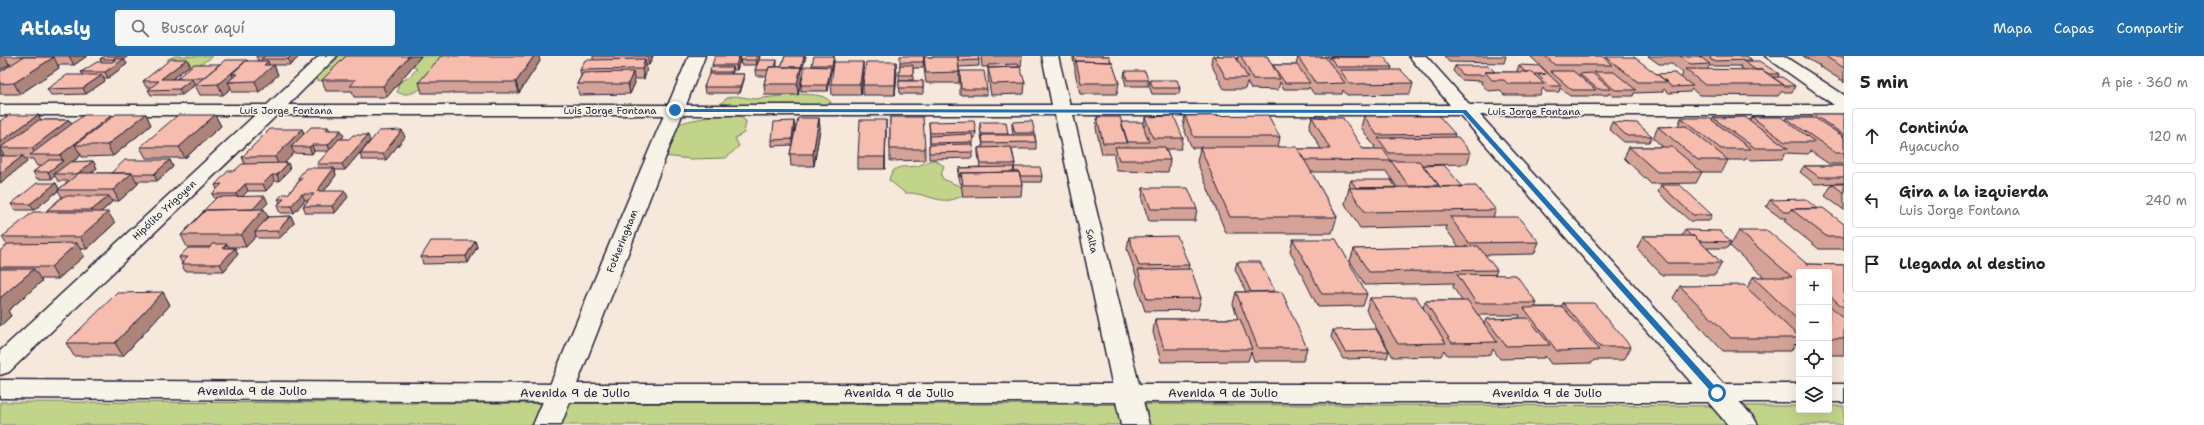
<!DOCTYPE html>
<html lang="es">
<head>
<meta charset="utf-8">
<style>
  :root { --surface:#fff; --page:#f6f6f6; --text:#202124; --muted:#757577; --line:#e0e0e0; --accent:#1f6fb2 }
  body { margin:0; font-family:"Shantell Sans",sans-serif; background:var(--page); color:var(--text) }
  .controls { position:absolute; right:12px; bottom:12px; display:grid; overflow:hidden; border-radius:4px; box-shadow:0 4px 16px #0002 }
  .controls button { width:36px; height:36px; display:grid; place-items:center; padding:0; border:0; border-bottom:1px solid var(--line); background:var(--surface); color:var(--text); font:20px sans-serif }
  .stop { position:absolute; width:12px; height:12px; margin:-9px; border:3px solid #1f6fb2; border-radius:50%; background:#fff }
  .stop.end { background:#1f6fb2; border-color:#fff; box-shadow:0 1px 4px #0008 }
  .list { margin:0; padding:0; list-style:none }
  h2 { display:flex; justify-content:space-between; align-items:center; height:52px; margin:0; padding:0 16px; font-size:17px }
  h2 small { font-size:13px; font-weight:400; color:var(--muted) }
  .list li { display:grid; grid-template-columns:26px 1fr auto; gap:12px; align-items:center; box-sizing:border-box; height:56px; margin:0 8px 8px; padding:0 8px; border:1px solid var(--line); border-radius:4px }
  .list b { display:block; font-size:15px; white-space:nowrap }
  .list p { margin:0; font-size:13px; white-space:nowrap; color:var(--muted) }
  .list em { font-size:13px; font-style:normal; color:var(--muted) }
  .icon { flex:none; width:22px; height:22px; fill:none; stroke:currentColor; stroke-width:2; stroke-linecap:round; stroke-linejoin:round }
  .map { position:relative; flex:none; width:1844px; height:369px; overflow:hidden }
  header { display:flex; align-items:center; gap:24px; box-sizing:border-box; height:56px; padding:0 20px; background:var(--accent); color:#fff }
  header strong { font-size:19px }
  nav { display:flex; gap:22px; margin-inline-start:auto; font-size:14px }
  .search { width:280px; height:36px; background:var(--page); display:flex; align-items:center; gap:10px; box-sizing:border-box; padding:0 14px; border-radius:4px; color:var(--muted); font-size:15px }
  main { display:flex }
  aside { flex:1; background:var(--surface) }
  .map>svg:first-child { display:block }
  .green { fill:#c1d489; stroke:#727b62 }
  .lines { fill:none; stroke-linecap:round; stroke-linejoin:round }
  .street-casing { stroke:#22223b; stroke-width:3 }
  .secondary-casing { stroke:#22223b; stroke-width:3 }
  .street { fill:#f7f3e8; fill-rule:evenodd }
  .secondary { fill:#f7f3e8; fill-rule:evenodd }
  .wall { fill:#d4a296; stroke:#22223b; fill-rule:evenodd }
  .shaded-wall { fill:#ac847a; stroke:#22223b }
  .building { fill:#f6bcae; stroke:#22223b }
  .route { fill:#1f6fb2 }
  .labels { text-anchor:middle; dominant-baseline:central; stroke-width:3; stroke-linejoin:round; paint-order:stroke }
  .street-label { font-size:10px; fill:#22223b; stroke:#f7f3e8 }
  .near-street-label { font-size:12px; fill:#22223b; stroke:#f7f3e8 }
</style>
</head>
<body>
<header>
<strong>Atlasly</strong>
<div class="search"><svg class="icon" aria-label="search" viewBox="0 0 24 24"><circle cx="10" cy="10" r="6"/><path d="M15 15l6 6"/></svg>Buscar aquí</div>
<nav><a>Mapa</a><a>Capas</a><a>Compartir</a></nav>
</header>
<main>
<div class="map">
<svg width="1844" height="369" viewBox="0 0 1844 369">
  <rect width="100%" height="100%" fill="#f7e8dc"/>
  <filter id="ink" filterUnits="userSpaceOnUse"><feTurbulence type="fractalNoise" baseFrequency=".025" numOctaves="2"/><feDisplacementMap in="SourceGraphic" scale="8" xChannelSelector="R" yChannelSelector="G"/><feConvolveMatrix kernelMatrix="1 2 1 2 8 2 1 2 1" color-interpolation-filters="sRGB"/></filter>
  <g filter="url(#ink)">
    <path class="green" d="M175,0H213C200,11 182,14 167,6L168,3Z
      M337,0H350L323,25L317,24L315,21L337,3Z
      M407,0H457C444,12 416,47 397,36L399,27L410,20L417,13L414,10L397,5Z
      M798,38C810,39 822,37 831,46L828,51L720,50L722,46L727,42L735,40L755,43Z
      M723,59L739,60L746,65L744,77L735,82L739,90L726,102L691,103L663,100C667,91 671,76 678,69C681,65 716,60 723,59Z
      M935,104L944,110L941,119L943,123L964,132L966,137C943,154 930,136 905,137L889,124C893,107 904,112 917,110C924,108 928,104 935,104Z
      M0,346L1799,350V354H1829V350H1844V369H0Z"/>
    <g class="lines">
      <defs>
        <path id="street" d="M319,0H337L288,49H668L689,0H705L686,49H1052L1042,0H1058L1070,49H1450L1409,0H1426L1470,49H1834L1765,0H1784L1844,39V59H1480L1754,362L1758,369H1728L1460,59H1073L1149,369H1121L1055,59H682L561,369H533L664,59H277L9,316L0,319V295L255,59H0V49H267Z"/>
        <path id="secondary" d="M0,324L559,328H1799V346H559L0,342Z
          M1829,328H1844V346H1829Z"/>
      </defs>
      <use href="#street" class="street-casing"/>
      <use href="#secondary" class="secondary-casing"/>
      <use href="#street" class="street"/>
      <use href="#secondary" class="secondary"/>
    </g>
    <path class="wall" d="M0,0H87L74,9H58L59,12L20,38H0V16L11,8H9Z
      M105,0H128L124,3L127,8L108,22H103L105,25L86,38L51,39L47,33L83,19L81,16L101,6L100,3Z
      M256,0H300L290,9H274L278,19L259,36H232L231,32L223,39H200L195,29L196,28H194L195,29L182,39H151L148,34L151,31H146L143,25L187,3L190,9L172,23H177V22L220,8L262,5H258Z
      M421,0L387,41H354L352,35H326L322,24Z
      M593,0H653L649,9H646L647,14L644,23H634L635,27L630,38L579,39L577,28L581,20L580,14L593,4Z
      M740,0V3L741,0H760L759,4L777,10V11H781L785,0H806L801,18L802,21L798,39H765L764,28L766,20H756L755,14L757,9H741L740,4L737,14H732V18H744V24L740,37H705L704,31L710,18V16L713,11L712,9Z
      M924,0L923,12H913V24H899L900,6Z
      M957,0H978L979,4V10L959,11V27H926L924,12V1H957Z
      M981,0H1022L1021,11H1018L1025,27L1024,38L991,39L988,22V11H982Z
      M1073,0H1109L1119,27L1117,38H1080L1075,16V12L1073,3Z
      M1212,0H1235L1237,4L1238,0H1267L1273,10V9H1296L1298,1H1324V0H1370L1392,11L1391,14L1413,27L1410,38L1347,39L1343,34L1342,38H1314L1309,31L1308,33H1284L1280,26L1278,34L1251,33L1247,26L1245,33H1224L1211,8Z
      M1444,0H1506L1504,7L1449,6Z
      M1530,0H1602L1605,3L1606,1L1657,18L1681,22L1683,17L1672,8H1659L1648,0H1746L1752,4L1751,5L1779,18L1778,21L1795,30L1792,36H1781L1778,40L1699,39L1692,33L1690,36L1669,37L1664,33L1662,36L1634,37L1633,40H1613L1609,37L1608,39H1595L1594,38L1593,40H1570L1560,32L1559,36H1546L1543,32L1540,39H1504L1500,34L1488,35L1481,27L1482,25L1461,24L1453,15L1455,10L1495,16H1518L1517,15L1519,9L1549,18ZM1709,10H1741L1740,11L1744,14H1707Z
      M1803,0H1844V27L1843,26L1844,24H1841L1819,10L1820,9H1818Z
      M540,5L519,37H422L419,26Z
      M834,5L833,14H831L828,35H801V29L812,10V9Z
      M863,6V17L861,39H832L831,28Z
      M960,15L987,33V39H960Z
      M1125,15L1148,24V30H1126L1124,21Z
      M897,17L895,39H863V29Z
      M1150,24L1180,32L1179,38H1152L1149,30Z
      M899,25H923V38H900Z
      M146,58L151,69L113,100L82,101L81,99L73,106L93,105L97,112L91,117H111L170,104L173,111L157,125H137L138,128L119,145H112V146L101,156L115,167L87,193H80L84,200L58,223H40L42,225L8,255L11,260L0,270V195L7,189L2,181L47,156V154L62,141L58,135L34,154H15L11,148L56,127L59,133L69,125H58L55,120L52,123H37L33,116L41,110H37L33,103H25L27,106L0,127V65L38,59L41,64H69L72,68L112,61Z
      M1813,58H1844V108H1829L1810,95L1808,98L1785,97L1782,103L1749,104L1746,102L1745,104H1728L1722,116H1702L1696,127L1651,128L1624,102L1629,91H1663L1653,82L1658,71L1678,70L1681,62L1712,64L1713,62L1750,64L1752,61L1785,64L1786,62H1811Z
      M215,59L221,70L185,102H146L140,91Z
      M1185,60L1280,81L1278,91L1298,93H1321L1309,72L1312,61L1363,93H1374L1375,90H1374L1361,71L1364,60L1455,78L1454,81L1471,97L1467,108L1422,109L1423,110L1463,131L1496,154L1493,161L1539,186L1534,198L1484,199L1497,214L1495,219L1537,247L1535,251H1561L1563,247L1631,291L1624,304H1594L1592,307L1551,308L1545,300L1544,302L1500,303L1493,293L1491,299H1447L1444,294L1441,300L1393,301L1366,254L1370,242L1423,252L1425,245H1462L1453,231L1454,227L1365,229L1350,205L1354,193L1459,191L1446,173L1447,170L1360,172L1345,148L1349,132H1351L1349,130L1351,124L1398,132L1387,117V116H1311L1337,161L1332,177H1226L1197,106L1200,92H1192L1183,71ZM1478,259H1520L1519,262L1486,263L1484,268Z
      M890,61L925,93V104L890,105Z
      M1097,61L1144,71L1145,61L1183,82L1181,93H1166L1170,104L1168,116L1117,115L1114,102V98H1102L1096,72Z
      M819,62L820,73L814,110H791L790,98L792,89L772,90V84L795,71L793,84Z
      M929,66L976,76L975,82H973V92H972V102L929,103V89H930Z
      M980,66L1008,78V79H1013L1012,72V66L1035,77V80L1036,86V93H1012L1015,108L1014,111L1042,120L1041,126H1021L1022,129L1021,140L963,141L961,127H960L958,118L959,112L980,111L978,98V92L983,91L980,72Z
      M1612,66L1652,80L1649,86H1624L1609,73Z
      M328,71L330,74L344,80L341,83L370,85L345,114H335L336,119L324,135L348,141L335,157H306L303,150L308,144H305L294,157H280L277,150L280,146L278,143L288,138L299,125L298,122L318,112L317,108L329,95H314L312,98L294,97L284,107H288L290,114L279,125H275L266,135H248L243,140L268,147L262,153L268,161L291,160L294,167L280,182H258L256,180L246,191H229V192H235L238,198L224,215H185L181,208L182,207L179,201L209,192L210,191H187L181,179L203,156V155L215,143L212,138L217,133L215,129L245,108L242,101L302,73L304,78Z
      M886,75L885,113H858V101Z
      M405,81L386,104H362L360,98Z
      M1804,110H1844V127L1815,128L1800,116Z
      M1832,128H1844V154L1825,140Z
      M1661,129L1712,159L1709,165H1690L1658,136Z
      M1143,132L1197,153L1195,165H1149L1142,144Z
      M1770,144L1818,153L1844,168V193H1819L1784,165L1786,162H1781L1766,151Z
      M1685,174L1731,186L1728,192H1707L1722,207L1715,219H1662L1637,192L1643,180H1682Z
      M1739,175L1807,208L1844,209V299H1829V216H1799V292L1795,288L1791,295H1723L1673,242L1680,230L1747,232L1753,221H1764L1730,190Z
      M1129,181L1189,209L1188,214L1201,242L1198,254L1145,255L1136,227L1137,222L1127,193Z
      M1293,183L1367,238L1363,250L1318,251L1290,195Z
      M475,185L477,191L468,207L423,208L421,201Z
      M1237,206L1275,236L1307,292L1303,305H1254L1251,296L1248,305L1161,306L1153,276L1155,263H1238L1233,248L1236,236H1246L1235,213Z
      M163,236L170,249L123,300H74L66,287Z
      M1333,274L1389,295L1387,302L1343,303L1331,281Z"/>
    <path class="shaded-wall" d="M0,0H5L9,8L0,14Z
      M69,0H87L74,9Z
      M117,0H128L124,3L127,8L108,22L105,16L116,9L113,3Z
      M291,0H300L290,9L288,3Z
      M409,0H421L387,41L383,30Z
      M534,0H539L540,5L519,37L516,26Z
      M647,0H653L649,9Z
      M739,0H740V3L737,14L736,9Z
      M757,0H760L757,9L756,4Z
      M804,0H806L801,18L802,21L798,39L797,28Z
      M834,0V5L833,14L832,9Z
      M54,1L59,12L20,38L14,27Z
      M187,3L190,9L164,29L161,23Z
      M645,3L647,14L644,23L642,13Z
      M247,4L252,14L237,18H232L235,26H228L231,32L223,39L218,28Z
      M777,4V10L774,20V14Z
      M268,5L270,12L274,9L278,19L259,36L255,25L264,9Z
      M863,6V17L861,39L860,28Z
      M896,6L897,17L895,39V29Z
      M732,11L733,16L731,22V16Z
      M831,11V16L828,35L827,29Z
      M633,16L635,27L630,38L628,28Z
      M744,18V24L740,37V31Z
      M102,19L105,25L86,38L83,32Z
      M192,23L195,29L182,39L179,33Z
      M146,58L151,69L113,100L107,89Z
      M38,59L45,70L0,92V86Z
      M112,59L117,70L75,89L81,99L67,110L54,118L55,120L52,123L48,116L63,105L60,99Z
      M215,59L221,70L185,102L179,91Z
      M819,62L820,73L814,110L813,98Z
      M69,64L76,75L36,99L32,92Z
      M886,64V75L885,113V101Z
      M794,65L795,71L793,89L792,83Z
      M302,73L307,84L291,91L294,97L280,112L275,101Z
      M341,74L344,80L330,95L328,89Z
      M402,74L405,81L386,104L383,98Z
      M368,79L370,85L345,114L342,108Z
      M312,89L314,95L312,98L309,91Z
      M0,93L4,99L2,100L0,97Z
      M23,100L27,106L0,127V117Z
      M170,104L173,111L157,125L154,118Z
      M93,105L97,112L82,124L78,118Z
      M288,107L290,114L279,125L277,119Z
      M334,112L336,119L320,141L317,135Z
      M132,117L138,128L119,145L113,134Z
      M272,119L275,125L266,135L263,128Z
      M56,127L59,133L58,134V135L34,154L30,148Z
      M245,128L248,135L239,144L236,138Z
      M345,135L348,141L335,157L332,150Z
      M302,138L305,144L294,157L291,150Z
      M109,140L112,146L95,161L92,154Z
      M265,140L268,147L254,161L251,155Z
      M264,153L270,165L255,176L256,180L246,191L241,179Z
      M108,156L115,167L87,193L80,181Z
      M291,160L294,167L280,182L277,175Z
      M475,185L477,191L468,207L466,200Z
      M77,187L84,200L58,223L51,211Z
      M227,188L231,194L223,192Z
      M235,192L238,198L224,215L220,208Z
      M34,213L42,225L8,255L11,260L0,270V242Z
      M163,236L170,249L123,300L115,287Z"/>
    <path class="building" d="M105,0H117L113,3H100Z
      M265,0H291L288,3H261Z
      M346,0H409L383,30H350L356,24H322Z
      M441,0H534L516,26H419Z
      M715,0H739L736,9H712Z
      M741,0H757L756,4H740Z
      M785,0H804L801,12V11H781Z
      M814,0H834L832,9H812Z
      M900,0H924L923,6H900Z
      M958,0H978L979,4L958,5Z
      M1074,0H1109L1111,6L1076,5V7Z
      M1214,0H1235L1248,22H1226Z
      M1241,0H1267L1280,23H1253Z
      M1327,0H1370L1371,1H1330L1329,3Z
      M1545,0H1602L1612,9H1555Z
      M1680,0H1711H1699L1710,8L1691,9Z
      M1711,0H1746L1752,4L1713,5L1710,3Z
      M1825,0H1844V12Z
      M23,1H54L14,27L0,28V16Z
      M924,1H958L959,16L926,17Z
      M1298,1H1325L1345,27L1316,28Z
      M1330,1H1384L1392,11H1337Z
      M1606,1H1634L1667,26H1638Z
      M117,3H124L105,16H81L97,6H112Z
      M171,3H187L161,23H192L179,33L148,34L159,25H143Z
      M645,3L642,13L580,14L585,4Z
      M225,4H247L218,28L195,29Z
      M759,4H777L775,11H769L768,14H755Z
      M246,5H268L264,9H274L255,25L228,26L237,18H232Z
      M1076,5L1112,6L1119,27H1081Z
      M1743,5H1759L1779,18H1769L1762,14H1756Z
      M834,6H863L860,28H831Z
      M866,6H896L895,29H863Z
      M194,8H220L203,22H177Z
      M1018,8L1019,11L988,12V9Z
      M900,9H913V19H899Z
      M1273,9H1297L1310,27H1285Z
      M1519,9L1540,10L1561,30H1549L1538,19L1546,18H1533L1532,16H1525Z
      M805,10L831,11L827,29H801Z
      M1455,10H1489L1495,16H1485L1484,19H1463Z
      M711,11H732L731,16H710Z
      M769,11H801L797,28H764Z
      M1020,11L1025,27L992,28L988,12Z
      M1685,13L1762,14L1784,29H1705Z
      M1340,14H1401L1413,27L1350,28Z
      M960,15H984L987,33H961Z
      M1125,15H1145L1148,24H1127Z
      M1550,15H1573L1596,34H1572Z
      M633,16L628,28H577L583,17Z
      M1485,16H1532L1544,28H1508L1504,24H1492Z
      M1594,16H1614L1636,34H1615Z
      M1592,17L1611,33H1598L1579,18Z
      M1675,17L1693,30L1672,31L1667,27V26L1657,18Z
      M709,18H744L740,31H704Z
      M67,19H102L83,32L47,33Z
      M1772,21H1782L1795,30H1784V29Z
      M1150,24H1177L1180,32H1153Z
      M899,25H923V32H899Z
      M116,58H146L107,89H75Z
      M1813,58H1844V79Z
      M9,59H38L0,86V65Z
      M84,59H112L60,99H30Z
      M178,59H215L179,91H140Z
      M1268,59L1280,81H1194L1185,60Z
      M1174,60L1183,82H1153L1145,61Z
      M1364,60H1439L1455,78L1377,79Z
      M890,61H923L925,93H890Z
      M1097,61H1120L1128,87H1103Z
      M1312,61L1343,62L1363,93H1383L1391,105L1304,104L1298,93H1330Z
      M1745,61L1788,92H1755L1713,62Z
      M1752,61H1781L1815,86H1785Z
      M798,62H819L813,98H790Z
      M1681,62H1709L1751,93H1721Z
      M1786,62H1815L1844,81V97H1836Z
      M39,64H69L32,92H0Z
      M860,64H886L885,101H858Z
      M794,65L792,83L772,84L774,66Z
      M974,65L976,76L930,77L929,66Z
      M1032,65L1035,77H1015L1012,66Z
      M980,66H1006L1008,78H981Z
      M1121,66H1142L1149,86H1127Z
      M1612,66L1637,67L1652,80H1627Z
      M1686,70L1728,104H1698L1658,71Z
      M311,71H328L326,74H341L328,89H312L309,91H291Z
      M270,73H302L275,101H242Z
      M402,74L383,98H360L379,75Z
      M972,78L973,86L930,87V80Z
      M353,79H368L342,108H317L339,83H349Z
      M982,79H1034L1036,86L983,87Z
      M1458,81L1471,97H1389L1378,82Z
      M972,88L973,96L929,97V89Z
      M1011,91L1015,108H981L978,92Z
      M1115,91H1165L1170,104H1119Z
      M1200,91H1297L1337,161H1230Z
      M1629,91H1672L1702,116H1657Z
      M0,100H23L0,117Z
      M49,104H64L48,116H33Z
      M125,104H170L154,118H133L132,117H111Z
      M93,105L77,118H54L70,106Z
      M1391,105H1419L1439,129L1409,130Z
      M288,107L277,119H272L263,128H245L236,138H212L222,128L215,129L228,115H234L242,108Z
      M1444,109L1463,131H1440L1423,110Z
      M1804,110H1844V121H1819Z
      M1013,111L1014,116L961,117V121H960L959,112Z
      M1014,111H1040L1042,120H1020L1019,116H1015Z
      M306,112H334L317,135H345L332,150H303L314,138H302L291,150H277L284,143H278L283,138H288L302,122H298Z
      M1019,116L1022,129H963L961,117Z
      M79,117H132L113,134H58Z
      M1351,124H1391L1396,132H1356Z
      M37,127H56L30,148H11Z
      M1832,128H1844V137Z
      M1661,129H1680L1712,159H1693Z
      M1476,130L1496,154L1365,156L1349,132Z
      M1143,132H1188L1197,153H1151Z
      M64,140H109L92,154H47Z
      M265,140L253,153L206,154L205,155H203L217,141Z
      M1805,143L1818,153H1791L1790,156H1785L1770,144Z
      M1823,152L1844,168V181H1827L1791,153Z
      M264,153L241,179H181L206,154Z
      M33,156H108L80,181H2Z
      M291,160L277,175L255,176L268,161Z
      M1450,161H1518L1539,186L1469,187Z
      M1685,174L1720,175L1731,186L1699,185L1694,180H1691Z
      M1739,175H1768L1807,208L1844,209V252L1829,239V216H1799V265L1753,221H1792Z
      M1177,180L1189,209L1139,210L1129,181Z
      M1643,180H1694L1722,207H1668Z
      M1293,183H1336L1367,238H1322Z
      M431,185H475L466,200L421,201Z
      M77,187L51,211H0V195L8,188Z
      M212,188H227L223,192H235L220,208H181L188,201H179L188,192H209Z
      M1478,190L1497,214L1369,216L1354,193Z
      M1237,206H1260L1275,235L1251,236Z
      M0,213H34L0,242Z
      M1191,213L1201,242L1147,243L1138,214Z
      M1457,218L1516,219L1537,247H1476Z
      M1744,229L1799,281V282H1731L1680,230Z
      M163,236L115,287H66L117,237Z
      M1236,236H1282L1307,292H1258Z
      M1416,241L1446,287L1398,288L1370,242Z
      M1425,245H1468L1497,286L1452,287Z
      M1563,247H1594L1631,291H1600Z
      M1829,249L1844,263V282H1829Z
      M1563,251L1599,294L1557,295L1524,252Z
      M1528,262L1550,289L1506,290L1486,263Z
      M1155,263H1240L1252,293H1164Z
      M1376,273L1389,295L1345,296L1333,274Z"/>
  </g>
  <path class="route" d="M673,53L1466,54L1721,337L1717,340L1714,339L1463,57L675,56Z"/>
  <g class="labels">
    <g class="street-label">
      <text x="286" y="54">Luis Jorge Fontana</text>
      <text x="610" y="54">Luis Jorge Fontana</text>
      <text x="1534" y="55">Luis Jorge Fontana</text>
      <text transform="translate(164 154) rotate(-43)">Hipólito Yrigoyen</text>
      <text transform="translate(622 185) rotate(-68)">Fotheringham</text>
      <text transform="translate(1092 185) rotate(77)">Salta</text>
    </g>
    <g class="near-street-label">
      <text x="252" y="335">Avenida 9 de Julio</text>
      <text x="575" y="337">Avenida 9 de Julio</text>
      <text x="899" y="337">Avenida 9 de Julio</text>
      <text x="1223" y="337">Avenida 9 de Julio</text>
      <text x="1547" y="337">Avenida 9 de Julio</text>
    </g>
  </g>
</svg>
<div class="controls">
<button>+</button>
<button>−</button>
<button><svg class="icon" aria-label="locate" viewBox="0 0 24 24"><circle cx="12" cy="12" r="6"/><path d="M12 2v4M12 18v4M2 12h4M18 12h4"/></svg></button>
<button><svg class="icon" aria-label="layers" viewBox="0 0 24 24"><path d="M12 4l9 5-9 5-9-5zM3 14l9 5 9-5"/></svg></button>
</div>
<div class="stop" style="left:1717px;top:337px"></div>
<div class="stop end" style="left:675px;top:54px"></div>
</div>
<aside>
<h2>5 min<small>A pie · 360 m</small></h2>
<ul class="list">
<li><svg class="icon" aria-label="ahead" viewBox="0 0 24 24"><path d="M12 20V5M6 11l6-6 6 6"/></svg><div><b>Continúa</b><p>Ayacucho</p></div><em>120 m</em></li>
<li><svg class="icon" aria-label="left" viewBox="0 0 24 24"><path d="M17 20v-9H6M10 6l-5 5 5 5"/></svg><div><b>Gira a la izquierda</b><p>Luis Jorge Fontana</p></div><em>240 m</em></li>
<li><svg class="icon" aria-label="arrive" viewBox="0 0 24 24"><path d="M6 21V4h12l-3 4 3 4H6"/></svg><div><b>Llegada al destino</b></div></li>
</ul>
</aside>
</main>
</body>
</html>
